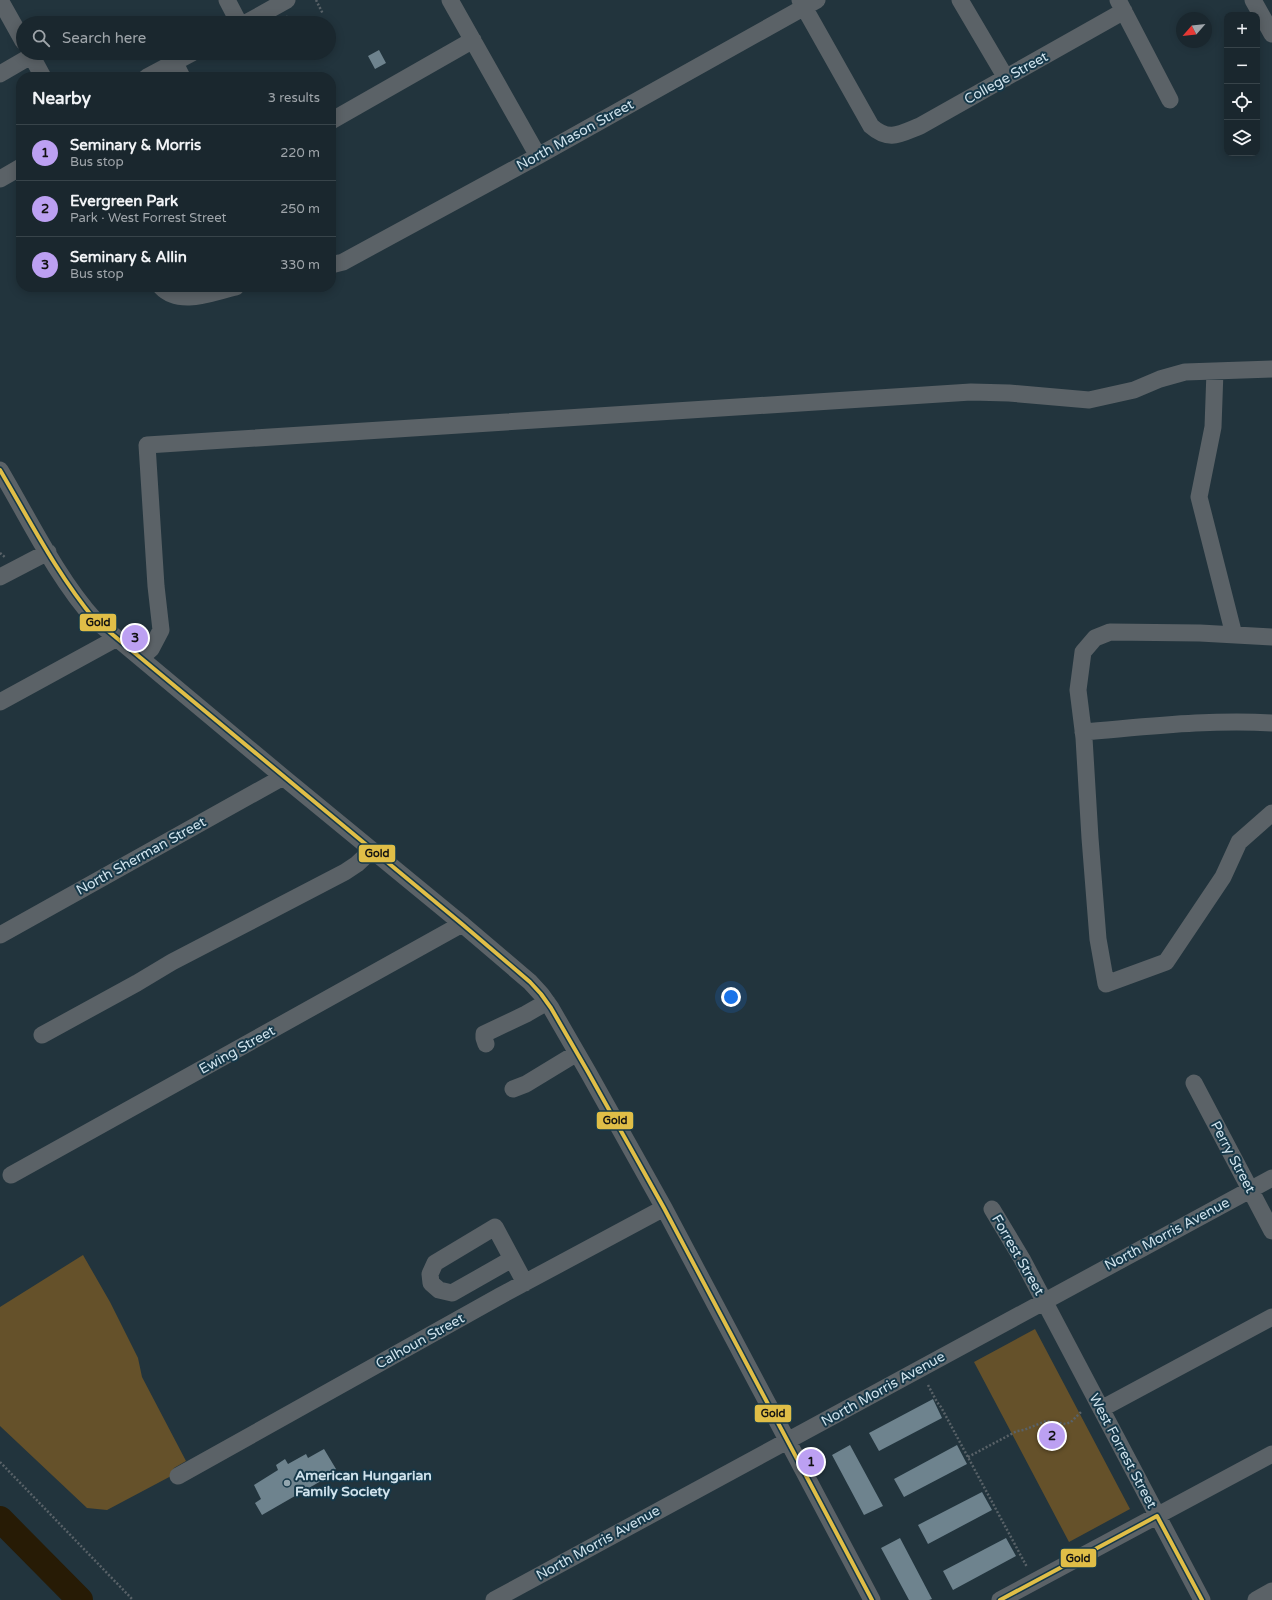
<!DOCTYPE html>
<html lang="en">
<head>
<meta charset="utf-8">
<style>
  :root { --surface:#1a272e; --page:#27333a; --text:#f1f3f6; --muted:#9fa5aa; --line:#38444a; --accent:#bca0f2 }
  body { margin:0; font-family:"Varela Round",sans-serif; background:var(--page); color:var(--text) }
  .controls { position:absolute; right:12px; top:12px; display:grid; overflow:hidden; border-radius:8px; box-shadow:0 2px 10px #0003 }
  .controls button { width:36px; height:36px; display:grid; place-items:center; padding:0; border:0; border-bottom:1px solid var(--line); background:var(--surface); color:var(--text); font:20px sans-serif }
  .compass { position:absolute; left:1176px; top:12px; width:36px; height:36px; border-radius:50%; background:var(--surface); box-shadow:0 2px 10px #0003; rotate:242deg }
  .you { position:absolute; left:731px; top:997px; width:14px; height:14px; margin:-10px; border:3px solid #fff; border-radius:50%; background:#1a73e8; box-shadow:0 0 0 6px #1a73e833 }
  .badge { display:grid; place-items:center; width:26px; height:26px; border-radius:50%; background:var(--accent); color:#111; font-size:13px; font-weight:700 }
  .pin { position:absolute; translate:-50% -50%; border:2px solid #fff; box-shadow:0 1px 4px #0006 }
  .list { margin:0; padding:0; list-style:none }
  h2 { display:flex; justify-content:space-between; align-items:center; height:52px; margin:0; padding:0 16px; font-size:17px }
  h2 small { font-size:13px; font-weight:400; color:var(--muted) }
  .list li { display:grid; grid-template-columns:26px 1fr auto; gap:12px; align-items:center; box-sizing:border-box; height:56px; padding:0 16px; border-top:1px solid var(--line) }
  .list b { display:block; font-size:15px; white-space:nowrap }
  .list p { margin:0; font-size:13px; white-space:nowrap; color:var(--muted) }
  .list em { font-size:13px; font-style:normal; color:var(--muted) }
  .icon { flex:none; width:22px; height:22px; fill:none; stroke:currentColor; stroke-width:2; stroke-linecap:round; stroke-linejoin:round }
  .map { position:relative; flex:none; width:1272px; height:1600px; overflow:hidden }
  .search { position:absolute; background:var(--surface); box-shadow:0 2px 10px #0003; left:16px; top:16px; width:320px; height:44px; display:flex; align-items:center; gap:10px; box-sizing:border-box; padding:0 14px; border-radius:22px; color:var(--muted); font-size:15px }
  .panel { position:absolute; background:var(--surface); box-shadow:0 2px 10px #0003; left:16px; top:72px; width:320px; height:220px; border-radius:16px }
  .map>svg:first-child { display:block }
  .green { fill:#65512a }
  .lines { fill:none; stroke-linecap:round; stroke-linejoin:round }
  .river { stroke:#271b05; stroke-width:26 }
  .building { fill:#6e838e }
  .path { stroke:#596268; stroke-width:2.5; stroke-dasharray:2 2; stroke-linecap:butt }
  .minor { stroke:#5b6267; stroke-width:17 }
  .bus-1-casing { stroke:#163849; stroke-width:7 }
  .bus-1 { stroke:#e0be47; stroke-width:4 }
  .poi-dot { fill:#93a6af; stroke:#163849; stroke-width:1.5 }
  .labels { text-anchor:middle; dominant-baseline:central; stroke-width:4; stroke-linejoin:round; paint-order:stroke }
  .street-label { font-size:14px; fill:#d0e3ed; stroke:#163849 }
  .poi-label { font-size:14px; font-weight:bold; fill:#d0e3ed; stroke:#163849; text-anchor:start }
  .line-badge { stroke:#163849; stroke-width:1.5 }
  .pale-badge-label { font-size:11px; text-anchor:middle; font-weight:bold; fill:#111 }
</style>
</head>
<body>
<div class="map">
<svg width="1272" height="1600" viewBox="0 0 1272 1600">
  <rect width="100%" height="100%" fill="#22343d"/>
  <path class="green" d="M83,1255L110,1302L138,1358L142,1377L186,1461L174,1468L172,1472L173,1475L107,1510L87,1508L0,1426V1307Z
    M1035,1329L1130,1509L1069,1542L974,1362Z"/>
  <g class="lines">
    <path class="river" d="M0,1519L80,1600"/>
  </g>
  <path class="building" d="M379,50L386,63L375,69L368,56Z
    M933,1399L942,1418L879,1451L869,1433Z
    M850,1445L883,1506L864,1515L832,1455Z
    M957,1445L967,1464L904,1497L894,1479Z
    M324,1449L336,1469L320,1478L321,1481L262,1515L255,1503L261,1499L254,1485L278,1470L276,1465L285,1459L288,1464L306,1454L308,1458Z
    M982,1492L992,1510L928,1544L918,1525Z
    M900,1538L932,1599L929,1600H909L881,1548Z
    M1006,1538L1016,1556L953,1590L943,1571Z"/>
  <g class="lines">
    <path class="path" d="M316,0L323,14
      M286,16L290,23
      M0,553L6,558
      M928,1385L937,1402L941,1407L1027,1567
      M968,1457L1017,1431L1024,1430L1046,1421L1066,1424L1071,1422L1081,1412
      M0,1462L133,1600"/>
    <path class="minor" d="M0,0L23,41
      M227,0L239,23
      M450,0L538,156
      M800,0L871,126C889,142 900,134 920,126L1124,11
      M960,0L1006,78
      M1118,0L1170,100
      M1253,0L1272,34
      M246,23L287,0
      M30,53L43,77
      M175,63L182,77
      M0,74L31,56
      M147,77L192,53
      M331,121L473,40
      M0,179L21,167
      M331,265L343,262L538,156L817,0
      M161,287C180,307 213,292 236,287
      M1215,371L1213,427L1199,497L1234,635
      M0,470C29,519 57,578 95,620L283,777L462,924L530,982L541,994L551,1008L588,1072L664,1208L872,1600
      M0,577L48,552
      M1272,637L1200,633L1110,632L1095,638L1083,652L1078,690L1084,738L1090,838L1098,939L1106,984L1166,962L1223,877L1239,842L1272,813
      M141,658L151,649L161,630L156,586L147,445L971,392L1009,393L1089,400L1134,390L1160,379L1185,372L1272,369
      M0,702L117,638
      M1083,732C1145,727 1210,719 1272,723
      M0,935L283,777
      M42,1035L137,983L172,962L345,872L357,864L372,850
      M486,1044L484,1038V1034L526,1014L547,1002
      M1194,1083L1272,1231
      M513,1089L526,1084L577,1053
      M11,1175L462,924
      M992,1209L1022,1259L1202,1600
      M512,1259L452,1293L439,1290L431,1283L430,1274L435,1263L495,1227L525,1283
      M1101,1409L1272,1317
      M178,1476L500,1296L664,1208
      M494,1600L1272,1178
      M1000,1600L1272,1454
      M1256,1600L1272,1591"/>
    <defs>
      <path id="bus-1" d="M0,470C30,521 57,574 95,620L462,924L530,982L541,994L551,1008L588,1072L664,1208L872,1600
        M1157,1516L1202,1600
        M1000,1600L1157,1516"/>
    </defs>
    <use href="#bus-1" class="bus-1-casing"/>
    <use href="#bus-1" class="bus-1"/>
  </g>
  <circle class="poi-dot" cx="287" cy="1483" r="4"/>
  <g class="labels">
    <g class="street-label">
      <text transform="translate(1006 78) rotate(-29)">College Street</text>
      <text transform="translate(575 135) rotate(-29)">North Mason Street</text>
      <text transform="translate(141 856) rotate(-29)">North Sherman Street</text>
      <text transform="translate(237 1050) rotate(-29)">Ewing Street</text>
      <text transform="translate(1233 1157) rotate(62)">Perry Street</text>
      <text transform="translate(1167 1234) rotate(-28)">North Morris Avenue</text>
      <text transform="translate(1018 1255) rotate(60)">Forrest Street</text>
      <text transform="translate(420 1341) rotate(-29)">Calhoun Street</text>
      <text transform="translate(883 1389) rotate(-29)">North Morris Avenue</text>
      <text transform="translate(1123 1451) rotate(62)">West Forrest Street</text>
      <text transform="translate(598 1543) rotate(-29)">North Morris Avenue</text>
    </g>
    <g class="poi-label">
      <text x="295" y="1475">American Hungarian<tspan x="295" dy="16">Family Society</tspan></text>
    </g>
  </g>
  <g class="line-badge">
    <rect x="79" y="613" width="38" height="19" rx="4" fill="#e0be47"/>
    <rect x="358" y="844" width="38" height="19" rx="4" fill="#e0be47"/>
    <rect x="596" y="1111" width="38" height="19" rx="4" fill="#e0be47"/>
    <rect x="754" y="1404" width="38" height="19" rx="4" fill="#e0be47"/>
    <rect x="1060" y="1548" width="37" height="20" rx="4" fill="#e0be47"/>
  </g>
  <g class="pale-badge-label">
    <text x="98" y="626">Gold</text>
    <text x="377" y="857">Gold</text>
    <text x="615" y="1124">Gold</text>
    <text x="773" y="1417">Gold</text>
    <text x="1078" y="1562">Gold</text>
  </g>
</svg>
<div class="controls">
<button>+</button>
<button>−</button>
<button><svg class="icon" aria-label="locate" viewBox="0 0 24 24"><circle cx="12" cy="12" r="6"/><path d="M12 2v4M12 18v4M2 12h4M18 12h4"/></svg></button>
<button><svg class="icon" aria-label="layers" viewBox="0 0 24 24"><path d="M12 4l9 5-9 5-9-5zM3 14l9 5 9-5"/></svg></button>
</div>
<svg class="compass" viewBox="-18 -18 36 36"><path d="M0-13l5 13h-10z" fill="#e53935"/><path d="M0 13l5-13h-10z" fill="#9fa5aa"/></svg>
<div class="you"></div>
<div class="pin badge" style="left:811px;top:1462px">1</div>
<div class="pin badge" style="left:1052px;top:1436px">2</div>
<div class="pin badge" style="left:135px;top:638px">3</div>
<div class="search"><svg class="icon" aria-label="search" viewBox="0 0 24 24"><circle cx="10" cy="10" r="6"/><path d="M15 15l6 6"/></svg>Search here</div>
<section class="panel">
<h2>Nearby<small>3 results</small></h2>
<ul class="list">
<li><span class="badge">1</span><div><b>Seminary &amp; Morris</b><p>Bus stop</p></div><em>220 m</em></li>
<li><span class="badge">2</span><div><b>Evergreen Park</b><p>Park · West Forrest Street</p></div><em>250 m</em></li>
<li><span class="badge">3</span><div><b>Seminary &amp; Allin</b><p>Bus stop</p></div><em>330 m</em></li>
</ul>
</section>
</div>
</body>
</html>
